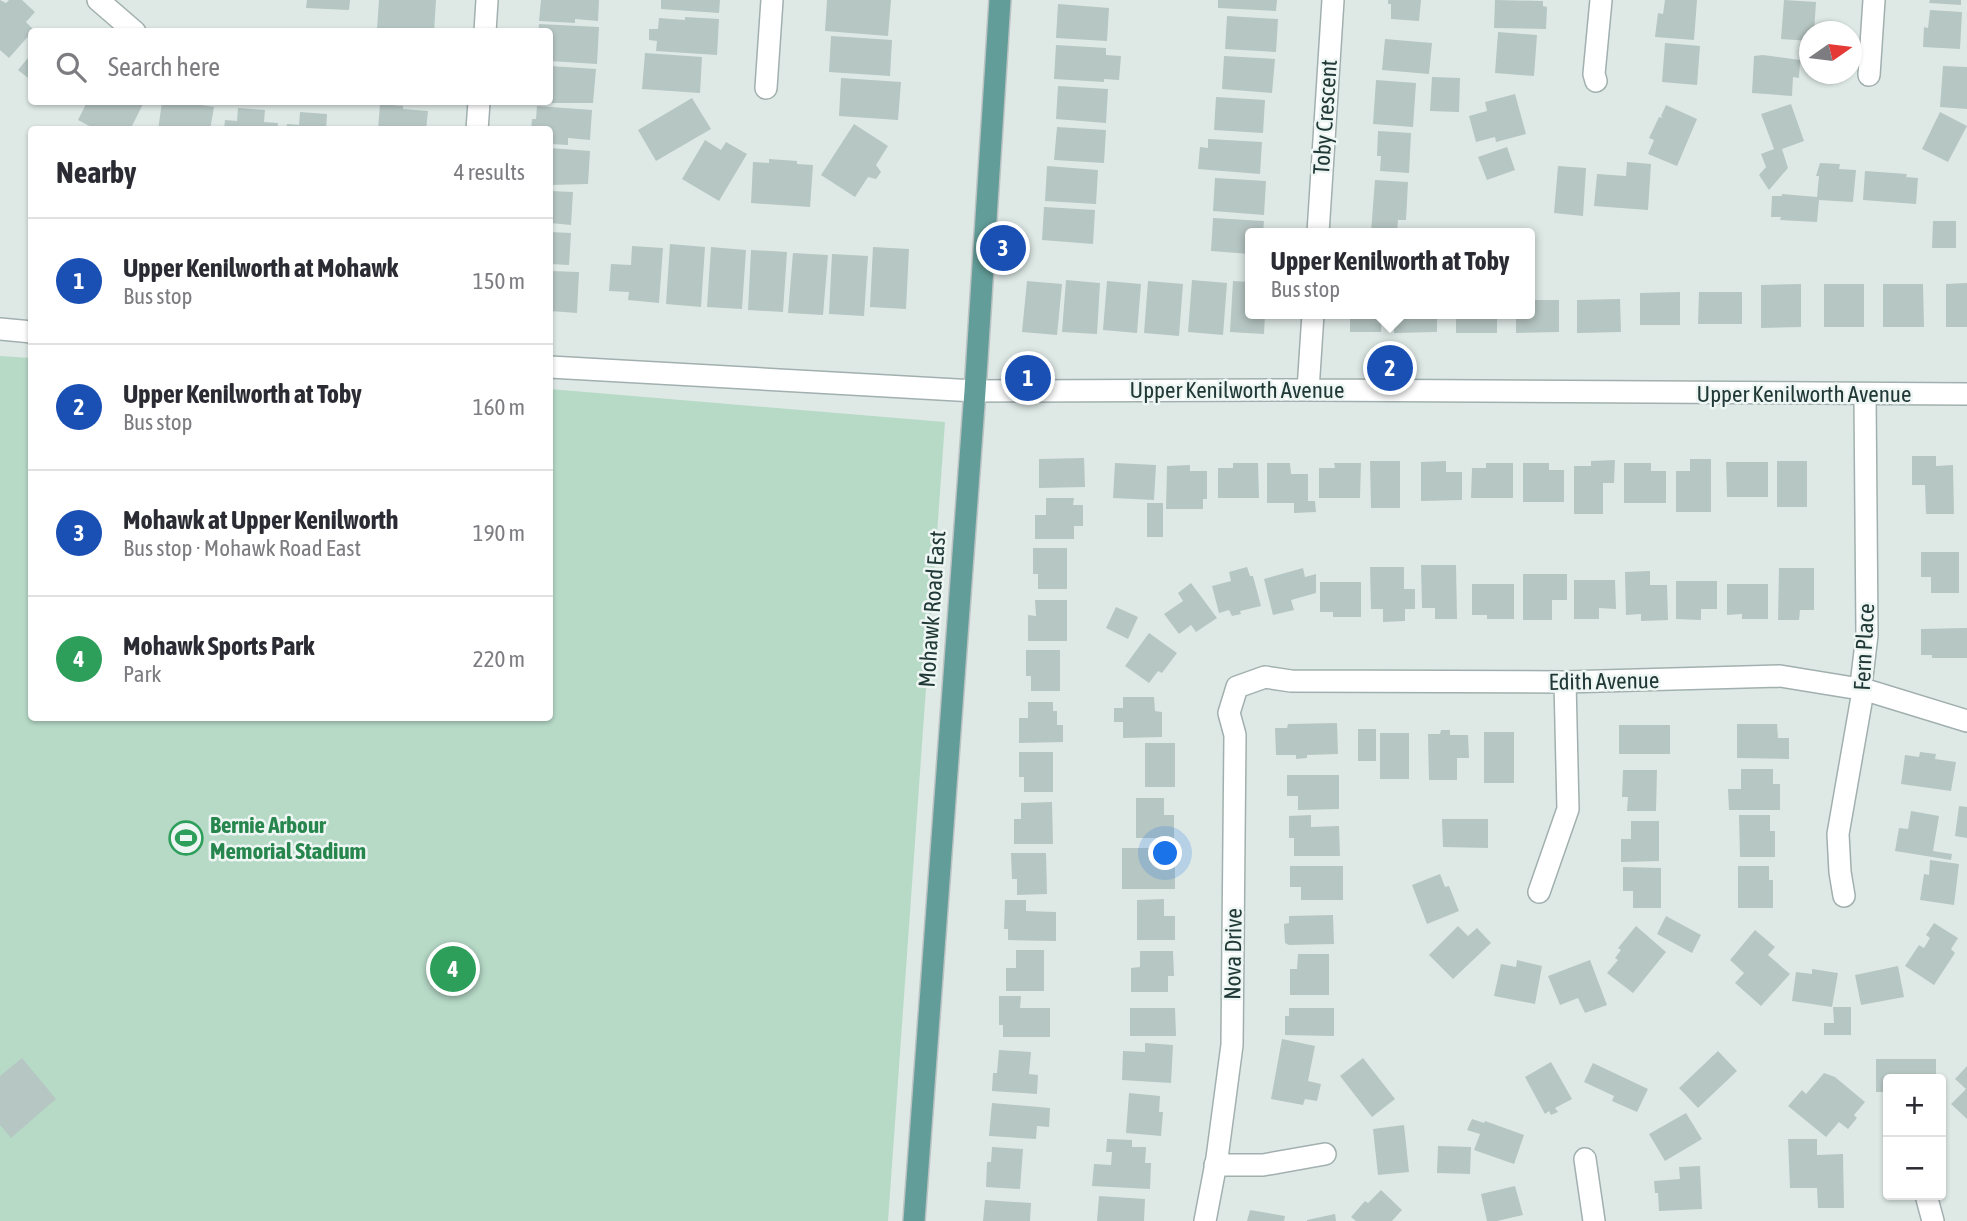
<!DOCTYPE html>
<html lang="en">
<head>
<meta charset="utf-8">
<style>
  :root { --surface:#fff; --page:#f7f7f7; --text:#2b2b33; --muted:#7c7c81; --line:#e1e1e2; --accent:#2563eb }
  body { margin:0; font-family:"Asap Condensed",sans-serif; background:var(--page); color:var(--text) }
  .controls { position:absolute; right:21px; bottom:21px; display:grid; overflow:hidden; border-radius:7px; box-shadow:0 2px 5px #0004 }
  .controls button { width:63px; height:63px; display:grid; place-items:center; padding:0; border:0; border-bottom:2px solid var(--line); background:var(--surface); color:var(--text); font:35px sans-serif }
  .compass { position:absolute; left:1799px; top:21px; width:63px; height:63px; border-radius:50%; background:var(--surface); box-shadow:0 2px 5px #0004; rotate:76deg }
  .you { position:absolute; left:1166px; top:854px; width:24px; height:24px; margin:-18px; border:5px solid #fff; border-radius:50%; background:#1a73e8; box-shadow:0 0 0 10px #1a73e833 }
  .badge { display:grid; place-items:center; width:46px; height:46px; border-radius:50%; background:var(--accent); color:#fff; font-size:23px; font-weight:700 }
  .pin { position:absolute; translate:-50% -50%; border:4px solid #fff; box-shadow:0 2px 7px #0006 }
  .popup { position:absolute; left:1245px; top:228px; width:290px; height:91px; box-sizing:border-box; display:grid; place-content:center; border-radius:7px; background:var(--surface); filter:drop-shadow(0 2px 5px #0005); font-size:23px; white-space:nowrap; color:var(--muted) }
  .popup b { font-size:26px; color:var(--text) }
  .popup::after { content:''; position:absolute; left:50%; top:100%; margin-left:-14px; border:14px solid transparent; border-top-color:var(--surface) }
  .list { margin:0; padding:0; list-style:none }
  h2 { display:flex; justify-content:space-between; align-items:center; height:91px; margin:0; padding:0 28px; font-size:30px }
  h2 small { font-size:23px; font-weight:400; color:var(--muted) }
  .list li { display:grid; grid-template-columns:46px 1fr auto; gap:21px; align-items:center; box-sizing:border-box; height:126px; padding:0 28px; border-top:2px solid var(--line) }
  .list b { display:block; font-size:26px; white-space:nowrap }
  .list p { margin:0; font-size:23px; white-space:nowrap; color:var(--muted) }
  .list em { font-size:23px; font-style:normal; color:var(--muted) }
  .icon { flex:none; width:38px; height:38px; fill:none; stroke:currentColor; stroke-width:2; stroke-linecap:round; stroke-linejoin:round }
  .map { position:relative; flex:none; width:1967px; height:1221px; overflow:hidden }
  .search { position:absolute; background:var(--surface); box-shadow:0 2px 5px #0004; left:28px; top:28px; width:525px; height:77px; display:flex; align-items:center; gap:18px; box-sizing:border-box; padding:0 24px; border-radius:7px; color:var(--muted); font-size:26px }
  .panel { position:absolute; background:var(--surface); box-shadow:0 2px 5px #0004; left:28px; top:126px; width:525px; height:595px; border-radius:7px }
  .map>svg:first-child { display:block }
  .green { fill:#b7dac7 }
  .building { fill:#b6c6c2 }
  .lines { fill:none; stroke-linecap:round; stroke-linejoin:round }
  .minor-casing { stroke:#a1b0ae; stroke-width:24 }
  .major-casing { stroke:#bcc3c3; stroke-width:24 }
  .minor { stroke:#fff; stroke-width:21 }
  .major { stroke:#639d99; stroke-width:21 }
  .labels { text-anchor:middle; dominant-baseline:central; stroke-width:5; stroke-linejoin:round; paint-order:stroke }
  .street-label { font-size:23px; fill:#203836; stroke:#eef6f3 }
  .leisure-label { font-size:23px; font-weight:bold; fill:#27864d; stroke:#eef6f3; text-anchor:start }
</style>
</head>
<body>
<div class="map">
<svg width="1967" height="1221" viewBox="0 0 1967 1221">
  <rect width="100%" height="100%" fill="#dee9e6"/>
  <path class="green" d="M0,356L31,358L32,718H550V389L945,422L888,1221H0Z"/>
  <path class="building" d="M0,0L6,3L9,0H22L35,12L26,22L36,32H32L9,58L0,50Z
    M307,0H350L349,10L306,8Z
    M379,0H436L434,32L377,29Z
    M541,0H599L598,21L575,19V23L539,21Z
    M661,0H720L719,13L661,9Z
    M827,0H891L888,36L825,31Z
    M1218,0H1277L1276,11L1218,8Z
    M1388,0H1421L1419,21L1391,19V4H1388Z
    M1495,0L1543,1V6L1547,7L1546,29L1494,28Z
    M1665,0H1697L1694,40L1655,37L1658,13L1663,14Z
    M1784,0L1816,2L1814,32H1810V41L1781,39Z
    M1930,0H1961V5L1929,3Z
    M1058,4L1109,8L1107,41L1056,38Z
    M1930,10L1962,12L1960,49L1923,47L1924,27L1928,28Z
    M1227,16L1278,19L1276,52L1225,49Z
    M685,17L719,19L717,55L656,51L657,41L649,40V29H658L659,18L685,20Z
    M539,24L599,27L597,64L550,61V32H538Z
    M1498,32L1537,35L1534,76L1495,73Z
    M831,36L892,40L890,76L829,72Z
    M1385,39L1432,43L1429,74L1382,70Z
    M1665,43L1700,46L1697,85L1662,82Z
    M1056,45L1106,48V55L1121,56L1119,80L1104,79V82L1054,79Z
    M32,53V81L18,70Z
    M645,53L702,57L700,93L642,89Z
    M1763,55L1800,60L1799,78L1793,77L1792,96L1752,93L1754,56Z
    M1224,56L1275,59L1272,93L1222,89Z
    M550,66L596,69L593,103H550Z
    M1943,66L1967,67V109L1940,107Z
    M1432,77L1460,78L1459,112L1430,111Z
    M841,78L901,82L898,120L839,116Z
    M1376,80L1416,83L1413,127L1373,124Z
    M1058,86L1108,89L1106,123L1056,119Z
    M1515,94L1526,134L1496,142L1495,137L1476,142L1469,116L1487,111L1485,102Z
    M1216,97L1265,100L1263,133L1214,130Z
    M692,98L711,129L656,161L638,130Z
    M87,102H144L130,130H97L78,120Z
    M162,102H181L214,107L210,130H158Z
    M380,104L403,106V109L428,111L426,130H378Z
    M1791,104L1804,141L1782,149L1788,168L1769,190L1759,175L1766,167L1761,154L1774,149L1761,114Z
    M1666,105L1697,119L1677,166L1648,154L1654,140L1649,138L1659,117L1663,118L1661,116Z
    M537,106L592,110L590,140L568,138V145L550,144V130H531L532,119H536Z
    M238,108L265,110L264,122L278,123L277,130H224L225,120L237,121Z
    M300,112L327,114L326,130H286L287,124L299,125Z
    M1940,112L1967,126L1948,162L1922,149Z
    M854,124L888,146L876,165L881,172L876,179L868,177L855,197L821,175Z
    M1057,127L1106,130L1104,163L1054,160Z
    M1378,131L1411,133L1409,173L1380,171L1381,156H1377Z
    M1208,139L1262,142L1260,174L1198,169L1200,147L1208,148Z
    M705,140L721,150L726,142L747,154L719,201L682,179Z
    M1507,147L1515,170L1487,180L1478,157Z
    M550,148L590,151L588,184L550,185Z
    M769,159L797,161V164L813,165L810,207L751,203L753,162L769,163Z
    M1627,162L1651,164L1648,210L1594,206L1597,174L1626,176Z
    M1820,163L1840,164L1839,169L1856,170L1853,202L1819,200L1817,222L1780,220L1781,217H1771L1772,196H1782V194L1817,197L1819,176H1816Z
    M1047,166L1098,170L1096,204L1045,201Z
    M1558,166L1586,168L1583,216L1554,213Z
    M1865,171L1907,174L1906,177L1918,178L1916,204L1863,200Z
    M1215,178L1266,181L1264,215L1213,211Z
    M1375,180L1408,182L1406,220H1398L1397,233L1371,232Z
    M550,191L573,192L571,225L550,223Z
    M1044,207L1095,210L1093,244L1042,240Z
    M1213,218L1264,221L1263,233H1250V254L1211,251Z
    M1933,221H1956V248H1932Z
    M550,232L571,233L569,265L550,264Z
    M670,244L705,247L701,307L666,304Z
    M632,246L663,248L659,303L628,300L629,292L609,291L611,264L631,265Z
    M711,247L746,250L742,309L707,307Z
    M873,247L909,249L906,309L870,307Z
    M751,250L787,252L783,312L748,310Z
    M793,253L828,255L823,315L788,313Z
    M832,254L868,256L864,316L829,314Z
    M550,271L579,272L577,313L550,311Z
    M1066,280L1100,283L1097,334L1062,332Z
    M1192,280L1227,283L1223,335L1188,332Z
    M1027,281L1062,284L1057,335L1022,332Z
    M1107,281L1141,284L1137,333L1103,330Z
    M1148,281L1183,284L1179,336L1144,333Z
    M1233,281L1250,282V314H1265L1264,334L1230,332Z
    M1967,283V327H1946V284Z
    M1801,284V327L1761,328V285Z
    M1824,284H1864V327H1824Z
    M1883,284H1923L1924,327H1883Z
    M1680,292V325H1640V293Z
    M1699,292H1742V324H1698Z
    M1620,299L1621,332L1577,333V300Z
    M1530,300H1559V332L1516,333V314H1530Z
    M1350,314H1382L1381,332H1350Z
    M1394,314H1437V332L1394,333Z
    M1456,314H1497V333H1456Z
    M1912,456H1936V466L1953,465L1954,514H1926L1925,485H1912Z
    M1084,458L1085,487L1039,488V459Z
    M1690,459H1711V512H1676V471H1690Z
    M1615,460L1614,483H1603V514H1574V466H1591V461Z
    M1370,461H1400V508H1371Z
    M1446,461V472H1462V500L1421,501V462Z
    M1777,461H1807V507H1777Z
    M1726,462H1768V497H1727Z
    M1115,463L1156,465L1154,500L1113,498Z
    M1233,463H1258L1259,498H1218V468H1233Z
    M1267,463H1290L1291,474H1308V501H1315L1316,512L1294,513V503H1267Z
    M1334,463H1361L1360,498H1319V468H1335Z
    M1486,463H1513V498H1471L1472,468H1486Z
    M1523,463H1549V470H1564V502H1523Z
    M1624,463H1651V471H1666V503H1624Z
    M1190,465V471H1207V499H1203V509H1166L1167,466Z
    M1046,498H1074L1073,505H1083V526H1074V539H1035V515H1046Z
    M1147,503H1163V537H1147Z
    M1033,548H1067V589H1038V574H1033Z
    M1921,552H1959V593H1931V577H1921Z
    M1421,565H1456L1457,619H1435V608H1422Z
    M1247,567L1250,576H1253L1261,606L1240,611L1241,614L1232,616L1229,610L1219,613L1212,586L1231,581L1229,572Z
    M1370,567H1404V589H1415V609H1405V621L1383,622V609H1371Z
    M1303,568L1305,577L1316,574V593L1291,600L1294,610L1273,615L1264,579Z
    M1779,568H1814V610H1800L1799,620H1778Z
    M1650,571V585H1667L1668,620L1641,621V614L1626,615L1625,572Z
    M1523,574H1567V600H1552V620H1523Z
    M1574,580H1615L1616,609L1599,608V619H1574Z
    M1676,581H1717V609H1701V620L1676,619Z
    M1320,582H1361V617H1333V612H1320Z
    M1191,583L1217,618L1196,632L1191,625L1179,634L1164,614L1183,601L1178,593Z
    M1472,584H1514V619H1487V615H1472Z
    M1727,584H1768V619H1742V614L1727,615Z
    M1035,600H1067V641H1028V615L1036,616Z
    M1116,607L1138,617L1128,639L1106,628Z
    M1967,628V658H1932V655H1921V629Z
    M1149,633L1177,653L1162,673L1158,671L1149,683L1125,666Z
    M1026,650H1060V691H1031V676H1026Z
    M1123,697H1154L1155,711L1162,712V737L1123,738V722H1114V708H1123Z
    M1028,702H1053V711H1057V725H1063V742L1019,743V718H1028Z
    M1337,723L1338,754L1307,755V758L1296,759V755H1276L1275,728H1287L1288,724Z
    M1737,724H1777L1778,738H1789V759L1737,758Z
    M1619,725H1670V754H1619Z
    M1358,729H1376V761H1358Z
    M1441,730H1450V735H1468L1469,758H1457V780H1429L1428,734H1440Z
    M1484,732H1514V783H1484Z
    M1380,733H1409V779H1380Z
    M1145,743H1175V787H1145Z
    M1019,752H1053V792H1024V777H1019Z
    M1920,752L1936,754L1935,759L1956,762L1951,791L1901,784L1905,755L1919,757Z
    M1741,769H1773V784H1780V810H1729L1728,789H1741Z
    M1623,770H1657L1656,811H1627L1628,797H1622Z
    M1287,775H1339V809L1298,810V796H1287Z
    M1136,798H1164V815H1174V838H1136Z
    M1052,802L1053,844H1014V819H1021V803Z
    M1959,806L1967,807V838L1955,836Z
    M1911,811L1939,816L1933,851L1952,854L1951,860L1895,851L1899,828L1908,829Z
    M1311,815V827L1339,826L1340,856H1294V838H1289V816Z
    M1739,815H1770V831H1775V857H1740Z
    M1442,819H1488V848L1443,847Z
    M1631,821H1659V861L1621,862V839H1631Z
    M1122,848H1167V864H1175V889H1122Z
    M1011,853H1046L1047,894L1017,895V879H1012Z
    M1930,860L1959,864L1954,905L1920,900L1924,874L1929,875Z
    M1290,866H1343V900H1301V887H1290Z
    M1738,866H1769V880H1773V908H1738Z
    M1623,867L1661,868V908H1633V891H1623Z
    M1440,874L1445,887L1449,886L1459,911L1427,924L1412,885Z
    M1164,899V916H1175V940H1137V900Z
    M1005,900H1026V911L1056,912V941L1008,940V929H1004Z
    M1333,915L1334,944L1289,945L1285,943L1284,924L1289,923V916Z
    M1666,916L1701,935L1692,953L1657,934Z
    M1934,923L1958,938L1951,949L1955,953L1934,985L1905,966L1919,945L1924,948L1930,938L1926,935Z
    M1458,926L1468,936L1477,928L1491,943L1453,979L1429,955Z
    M1636,926L1666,952L1633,993L1607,973L1618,960L1615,958L1621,950L1618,948Z
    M1755,930L1775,947L1768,955L1790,974L1761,1006L1735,983L1744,973L1730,960Z
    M1016,950H1044V991H1006V968H1016Z
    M1140,951H1173L1174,976H1168V992H1131V968L1140,967Z
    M1298,954H1329V995H1290V969H1297Z
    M1517,960L1542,966L1535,1004L1494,996L1501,964L1516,967Z
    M1590,960L1607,1005L1585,1013L1578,998L1560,1005L1548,976Z
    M1898,966L1904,997L1861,1005L1855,975Z
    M1812,969L1838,973L1832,1007L1792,1001L1796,972L1812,974Z
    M999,996H1021L1020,1008H1050V1037H1003V1025H999Z
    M1833,1007H1851V1035H1824V1023H1834Z
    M1130,1008H1175L1176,1036H1130Z
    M1289,1008H1334V1036L1285,1035V1016H1289Z
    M1282,1039L1315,1046L1308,1081L1321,1084L1317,1101L1305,1099L1303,1105L1271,1099Z
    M1145,1043L1173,1045L1171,1083L1122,1080L1123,1051L1145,1052Z
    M999,1050L1031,1052L1029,1074L1038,1075L1037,1094L992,1091L993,1073H997Z
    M1718,1051L1737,1071L1698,1108L1679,1088Z
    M22,1058L56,1099L11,1138L0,1125V1076Z
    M1363,1058L1395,1099L1372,1117L1340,1076Z
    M1876,1059H1936V1079H1888V1092H1876Z
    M1551,1062L1572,1099L1555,1108L1558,1112L1551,1115L1549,1111L1545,1114L1525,1077Z
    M1593,1063L1648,1089L1637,1112L1612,1101L1614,1096L1584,1082Z
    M1967,1066V1119L1951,1104L1966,1089L1955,1079Z
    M1824,1073L1835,1077L1865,1102L1854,1115L1857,1118L1848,1129L1839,1122L1826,1137L1788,1106L1802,1090L1806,1094Z
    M1129,1093L1160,1096L1159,1112H1163L1161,1136L1126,1133Z
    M992,1103L1050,1108L1049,1127L1037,1126L1036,1139L989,1136Z
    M1686,1113L1702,1139L1665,1161L1649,1134Z
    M1472,1119L1484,1123L1485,1121L1524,1135L1514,1164L1474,1150L1480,1134L1467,1130Z
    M1404,1125L1409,1172L1378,1175L1373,1129Z
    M1107,1139L1132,1140V1147H1146L1145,1163H1151L1150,1189L1092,1186L1094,1164L1111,1165L1112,1152H1106Z
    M1788,1139H1817V1155L1843,1154L1844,1208H1818L1817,1188H1790Z
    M1438,1146L1471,1147L1470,1174L1437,1173Z
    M992,1147L1023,1149L1020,1189L986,1187L987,1162H991Z
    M1700,1166L1702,1209L1659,1211L1658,1193H1655L1654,1181L1680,1179L1679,1167Z
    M1515,1186L1523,1215L1497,1221H1487L1481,1194Z
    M1381,1190L1402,1210L1392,1221H1356L1351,1217L1365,1201L1368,1203Z
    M1099,1196L1145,1199L1144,1221H1097Z
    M985,1200L1031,1203L1030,1221H983Z
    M1250,1210L1285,1216L1284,1221H1247Z
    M1335,1214L1336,1221H1307V1220Z"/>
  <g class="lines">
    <defs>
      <path id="minor" d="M98,0L135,32
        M485,32L487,0
        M1869,75L1874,0
        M1596,81L1594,74L1601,0
        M766,88L772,0
        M477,130L479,102
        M1318,233L1333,0
        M0,329L32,332
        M550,367L975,391L1308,390L1967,394
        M1308,390L1313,314
        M1539,892L1568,809L1565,682
        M1844,896L1840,872L1838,834L1863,691L1861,685L1867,635L1865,395
        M1585,1159L1594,1221
        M1215,1165H1263L1325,1154
        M1926,1195L1933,1221
        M1205,1221L1217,1158L1232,1045L1235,735L1229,713L1237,687L1265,677L1291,681L1565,682L1780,676L1866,690L1967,721"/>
      <path id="major" d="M914,1221L975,391L1000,0"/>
    </defs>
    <use href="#minor" class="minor-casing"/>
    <use href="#major" class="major-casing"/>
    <use href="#minor" class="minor"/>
    <use href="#major" class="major"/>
  </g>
  <defs>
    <symbol id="stadium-ring" viewBox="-11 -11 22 22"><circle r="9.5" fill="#eef6f3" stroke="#2e9e5b" stroke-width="1.5"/><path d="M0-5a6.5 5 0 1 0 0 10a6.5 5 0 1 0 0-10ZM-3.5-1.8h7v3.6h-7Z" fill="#2e9e5b"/></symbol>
  </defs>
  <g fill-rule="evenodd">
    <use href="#stadium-ring" x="167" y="819" width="38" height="38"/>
  </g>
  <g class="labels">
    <g class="street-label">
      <text transform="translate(1325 117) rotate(-86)">Toby Crescent</text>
      <text x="1237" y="390">Upper Kenilworth Avenue</text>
      <text x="1804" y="394">Upper Kenilworth Avenue</text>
      <text transform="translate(932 609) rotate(-86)">Mohawk Road East</text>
      <text transform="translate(1864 647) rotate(-87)">Fern Place</text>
      <text transform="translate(1604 681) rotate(-1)">Edith Avenue</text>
      <text transform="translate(1233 954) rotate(-89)">Nova Drive</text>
    </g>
    <g class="leisure-label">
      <text x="210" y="825">Bernie Arbour<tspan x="210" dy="26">Memorial Stadium</tspan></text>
    </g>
  </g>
</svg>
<div class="controls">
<button>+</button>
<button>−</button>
</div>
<svg class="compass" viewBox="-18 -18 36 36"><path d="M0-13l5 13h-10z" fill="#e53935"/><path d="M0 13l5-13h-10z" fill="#7c7c81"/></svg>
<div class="you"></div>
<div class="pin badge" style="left:1028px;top:378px;background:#1a4fb4">1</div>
<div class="pin badge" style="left:1390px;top:368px;background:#1a4fb4">2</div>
<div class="popup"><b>Upper Kenilworth at Toby</b>Bus stop</div>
<div class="pin badge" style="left:1003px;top:248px;background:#1a4fb4">3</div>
<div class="pin badge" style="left:453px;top:969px;background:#2e9e5b">4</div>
<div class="search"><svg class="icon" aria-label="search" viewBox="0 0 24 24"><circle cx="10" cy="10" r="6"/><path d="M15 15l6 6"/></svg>Search here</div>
<section class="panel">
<h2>Nearby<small>4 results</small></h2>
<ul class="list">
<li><span class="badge" style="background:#1a4fb4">1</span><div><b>Upper Kenilworth at Mohawk</b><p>Bus stop</p></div><em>150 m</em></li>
<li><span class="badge" style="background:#1a4fb4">2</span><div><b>Upper Kenilworth at Toby</b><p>Bus stop</p></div><em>160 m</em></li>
<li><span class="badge" style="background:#1a4fb4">3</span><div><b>Mohawk at Upper Kenilworth</b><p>Bus stop · Mohawk Road East</p></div><em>190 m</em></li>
<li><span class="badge" style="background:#2e9e5b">4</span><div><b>Mohawk Sports Park</b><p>Park</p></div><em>220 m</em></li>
</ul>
</section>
</div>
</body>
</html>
